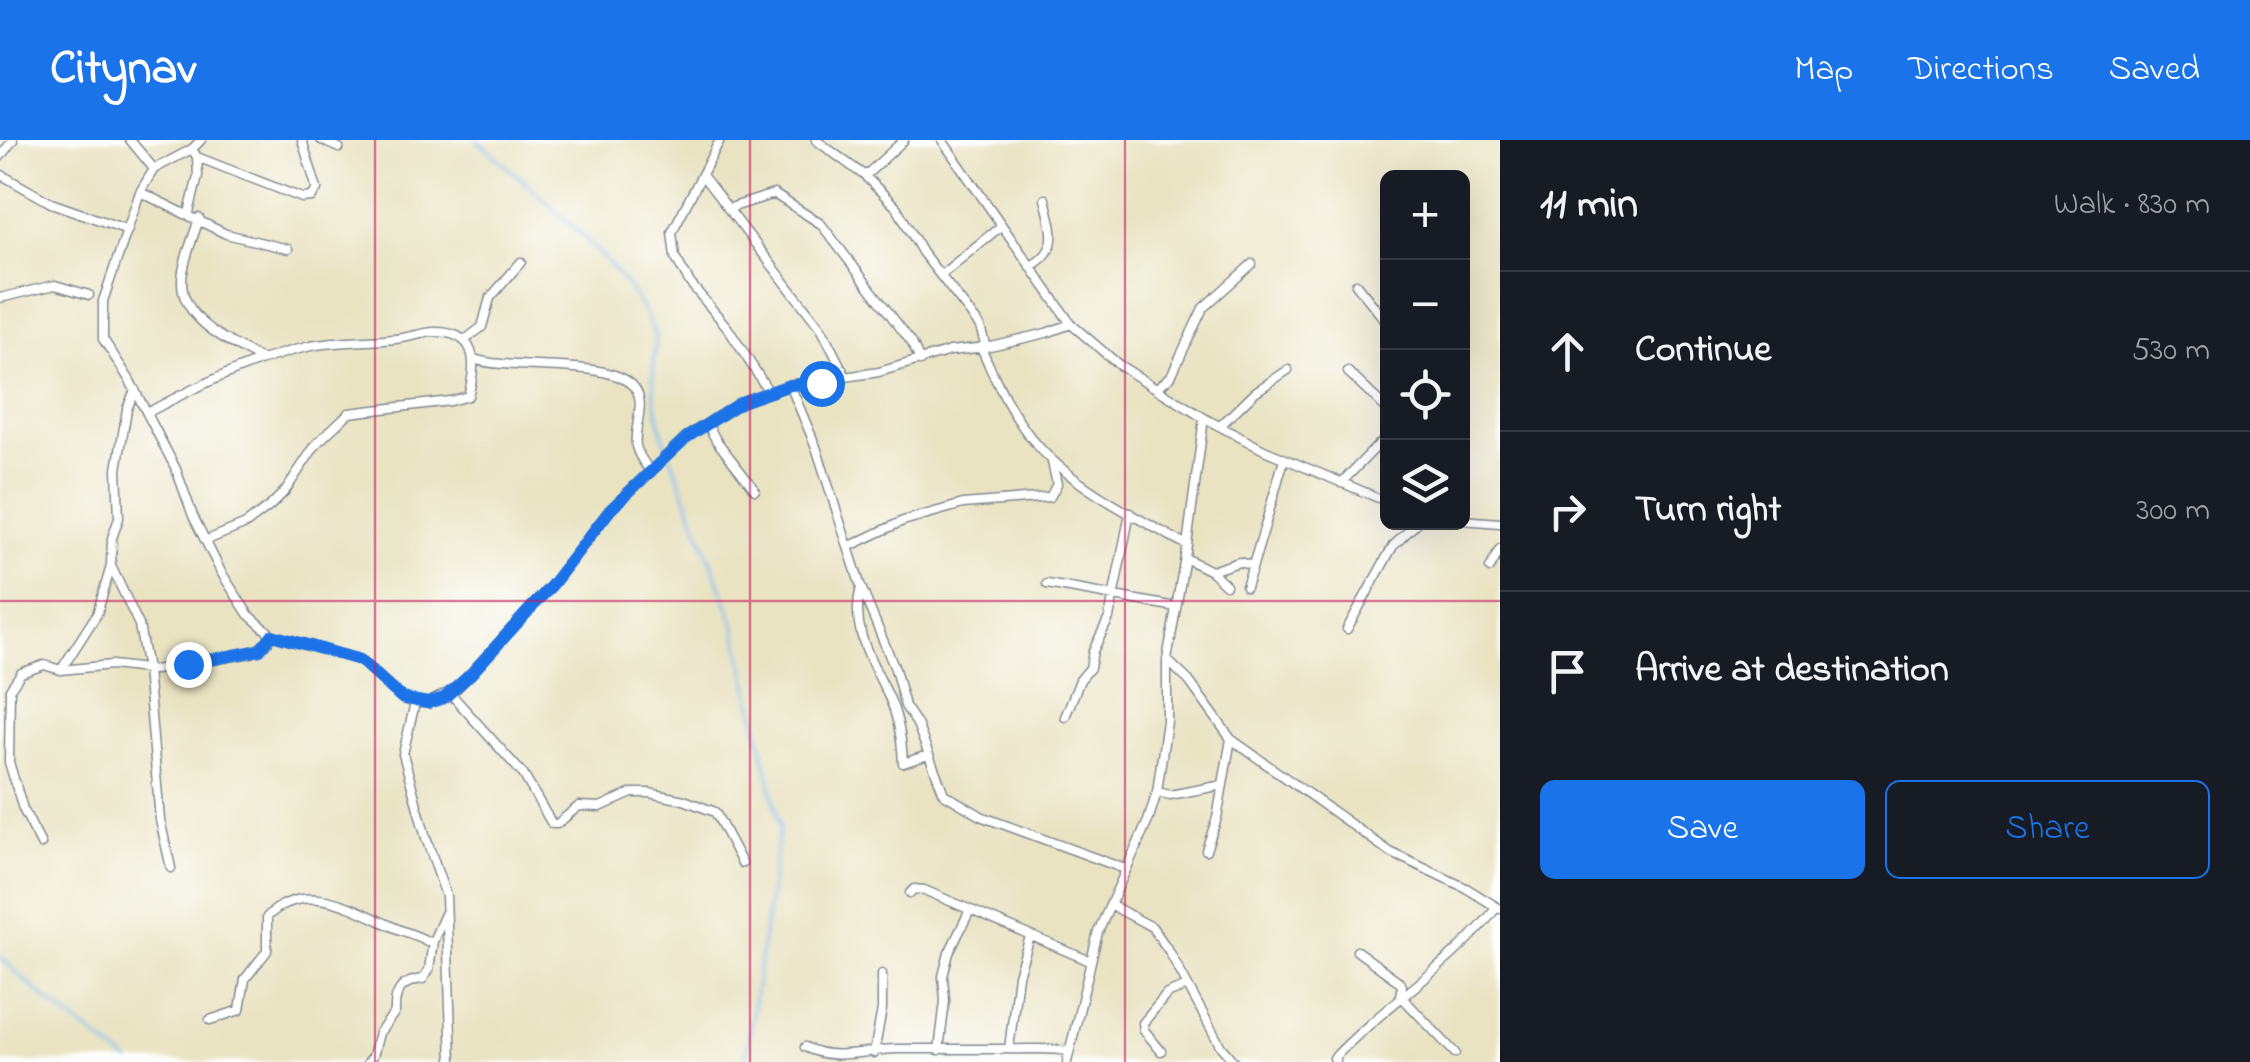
<!DOCTYPE html>
<html lang="en">
<head>
<meta charset="utf-8">
<style>
  :root { --surface:#171b24; --page:#20242c; --text:#f1f3f6; --muted:#9ea1a6; --line:#363941; --accent:#1a73e8 }
  body { margin:0; font-family:"Indie Flower",sans-serif; background:var(--page); color:var(--text) }
  .controls { position:absolute; right:30px; top:30px; display:grid; overflow:hidden; border-radius:15px; box-shadow:0 10px 40px #0002 }
  .controls button { width:90px; height:90px; display:grid; place-items:center; padding:0; border:0; border-bottom:2px solid var(--line); background:var(--surface); color:var(--text); font:50px sans-serif }
  .stop { position:absolute; width:30px; height:30px; margin:-22px; border:8px solid #1a73e8; border-radius:50%; background:#fff }
  .stop.end { background:#1a73e8; border-color:#fff; box-shadow:0 2px 10px #0008 }
  .list { margin:0; padding:0; list-style:none }
  h2 { display:flex; justify-content:space-between; align-items:center; height:130px; margin:0; padding:0 40px; font-size:42px }
  h2 small { font-size:32px; font-weight:400; color:var(--muted) }
  .list li { display:grid; grid-template-columns:65px 1fr auto; gap:30px; align-items:center; box-sizing:border-box; height:160px; padding:0 40px; border-top:2px solid var(--line) }
  .list b { display:block; font-size:38px; white-space:nowrap }
  .list em { font-size:32px; font-style:normal; color:var(--muted) }
  .actions { display:flex; gap:20px; padding:30px 40px }
  .actions a { flex:1; padding:22px 0; border:2px solid var(--accent); border-radius:15px; text-align:center; font-size:35px; color:var(--accent) }
  .actions .main { background:var(--accent); color:#fff }
  .icon { flex:none; width:55px; height:55px; fill:none; stroke:currentColor; stroke-width:2; stroke-linecap:round; stroke-linejoin:round }
  .map { position:relative; flex:none; width:1500px; height:922px; overflow:hidden }
  header { display:flex; align-items:center; gap:60px; box-sizing:border-box; height:140px; padding:0 50px; background:var(--accent); color:#fff }
  header strong { font-size:48px }
  nav { display:flex; gap:55px; margin-inline-start:auto; font-size:35px }
  main { display:flex }
  aside { flex:1; background:var(--surface) }
  .map>svg:first-child { display:block }
  .lines { fill:none; stroke-linecap:round; stroke-linejoin:round }
  .stream { stroke:#7ebdf2; stroke-width:2.5 }
  .street-casing { stroke:#828990; stroke-width:11 }
  .street { stroke:#fff; stroke-width:8 }
  .route { stroke:#1a73e8; stroke-width:12 }
  .grid { fill:none; stroke:#c2185b; stroke-width:2.5; stroke-opacity:0.55 }
</style>
</head>
<body>
<header>
<strong>Citynav</strong>
<nav><a>Map</a><a>Directions</a><a>Saved</a></nav>
</header>
<main>
<div class="map">
<svg width="1500" height="922" viewBox="0 0 1500 922">
  <rect width="100%" height="100%" fill="#fff"/>
  <filter id="ink" filterUnits="userSpaceOnUse"><feTurbulence type="fractalNoise" baseFrequency=".01" numOctaves="2"/><feDisplacementMap in="SourceGraphic" scale="20" xChannelSelector="R" yChannelSelector="G"/><feConvolveMatrix kernelMatrix="1 2 1 2 8 2 1 2 1" color-interpolation-filters="sRGB"/></filter>
  <filter id="wash" filterUnits="userSpaceOnUse"><feTurbulence type="fractalNoise" baseFrequency=".0048" numOctaves="4" result="noise"/><feDisplacementMap in="SourceGraphic" scale="40" xChannelSelector="R" yChannelSelector="G"/><feGaussianBlur stdDeviation="2.25" result="paint"/><feColorMatrix in="noise" values="0 0 0 0 0 0 0 0 0 0 0 0 0 0 0 0 0 1.4 0 .05"/><feComposite in="paint" operator="in"/></filter>
  <g filter="url(#wash)">
    <rect width="100%" height="100%" fill="#e9e3c2"/>
    <g class="lines">
      <path class="stream" d="M477,0C530,47 627,125 653,190C659,202 653,221 653,235C654,260 659,286 668,310
        M671,317L734,482L780,687L745,922
        M0,817L48,861L129,922"/>
    </g>
  </g>
  <g filter="url(#ink)">
    <g class="lines">
      <defs>
        <path id="street" d="M130,0L154,29
          M201,0L192,9L154,29L140,52L103,161V199L129,239L176,329L193,376L221,432L248,474L272,495L360,520L402,558L415,563H428L457,548L552,445L610,370L686,297L741,262L790,245L879,232L950,211L986,207L1046,193L1071,184
          M321,0L339,8
          M720,0L672,92L675,117L690,143L727,187L769,252
          M816,0L865,36L897,68L922,112L980,186L986,207
          M942,0L1071,184L1119,225L1204,278L1264,310L1388,362
          M192,9L197,17L302,58L312,57L317,49L302,0
          M0,17L13,0
          M0,34L51,63L128,90
          M702,35L822,190L845,235
          M865,36L904,0
          M140,52L226,94L288,109
          M730,68L774,54L821,84L912,203L920,221
          M189,73L198,36L197,17
          M199,78C194,97 182,122 182,142C182,181 232,203 260,219
          M1031,126C1062,109 1052,88 1045,59
          M941,135L1001,86
          M1356,144L1388,184
          M0,158L55,145L89,155
          M465,200L482,187L490,158L521,122
          M981,207C996,242 1013,279 1039,307C1076,348 1139,379 1187,405
          M474,219C511,232 608,218 633,246C648,262 633,287 636,306C638,316 645,324 651,332
          M1348,232L1388,270
          M790,245L816,307L861,447L895,529L905,566L917,584L944,654L983,677L1125,729
          M1157,248L1171,236L1203,168L1252,124
          M135,250L127,269L117,329L119,378L112,398L111,426L139,485L147,529L160,680L171,728
          M147,273C198,245 253,219 311,206C338,201 367,202 395,199C408,198 421,193 433,192C477,191 478,221 468,256L450,261L349,273L317,303L285,351L270,366L246,384L207,400
          M708,285L716,300L755,350
          M1220,286L1255,252L1288,230
          M1341,343L1388,295
          M1462,380L1500,383
          M848,407L903,381L963,364L1050,357L1057,344L1052,322
          M1185,418L1211,431L1239,422L1253,426
          M1490,428L1500,409
          M1211,431L1226,445
          M1047,444L1176,467
          M861,447C850,487 870,518 887,553C898,575 902,598 903,623L928,615
          M1246,447C1260,404 1272,362 1284,319
          M1347,489L1393,406L1418,382
          M1167,520L1189,541L1231,599L1390,712L1466,748L1500,769
          M61,530L97,474L111,426
          M450,553L523,634L552,684H557L579,666L600,667L632,653H649L684,660L715,672L742,723
          M415,563L403,614L426,698L446,756L452,922
          M1065,577L1080,540L1090,528L1093,511L1109,478L1130,373
          M1157,652L1170,655L1223,645
          M41,704L23,669L9,622L10,549L21,533L44,525L61,530L112,525L154,530L251,513L268,503L272,495
          M1206,710L1217,678L1231,599
          M910,753L914,749L924,750L1090,821
          M1111,765L1152,787L1169,811L1221,907L1234,922
          M1357,811L1397,840L1402,846L1400,855L1455,913
          M210,880L240,870L245,839L267,811V777C304,739 352,768 391,786C403,792 415,794 427,801H433L445,774
          M805,907C834,922 865,910 896,909C933,909 970,909 1006,909C1027,910 1047,907 1068,911
          M1009,909L1018,835L1030,797
          M939,910L945,861L943,836L949,813L970,770
          M1161,911L1144,890L1143,883L1167,854L1187,846
          M874,913L882,869V834
          M368,922L373,916L379,893L395,872C394,851 402,841 423,839L429,830L433,801
          M1067,922L1098,792L1148,681L1157,652L1167,581V520L1187,405L1204,278
          M1336,922L1334,918C1386,863 1452,826 1497,767"/>
      </defs>
      <use href="#street" class="street-casing"/>
      <use href="#street" class="street"/>
    </g>
  </g>
  <g class="lines" filter="url(#ink)">
    <path class="route" d="M188,524L260,510L272,495L360,520L402,558L428,563L444,558L470,535L552,445L610,370L686,298L741,262L790,245L821,243"/>
  </g>
  <path class="grid" d="M375,0V922M750,0V922M1125,0V922M0,461H1500"/>
</svg>
<div class="controls">
<button>+</button>
<button>−</button>
<button><svg class="icon" aria-label="locate" viewBox="0 0 24 24"><circle cx="12" cy="12" r="6"/><path d="M12 2v4M12 18v4M2 12h4M18 12h4"/></svg></button>
<button><svg class="icon" aria-label="layers" viewBox="0 0 24 24"><path d="M12 4l9 5-9 5-9-5zM3 14l9 5 9-5"/></svg></button>
</div>
<div class="stop" style="left:821px;top:243px"></div>
<div class="stop end" style="left:188px;top:524px"></div>
</div>
<aside>
<h2>11 min<small>Walk · 830 m</small></h2>
<ul class="list">
<li><svg class="icon" aria-label="ahead" viewBox="0 0 24 24"><path d="M12 20V5M6 11l6-6 6 6"/></svg><div><b>Continue</b></div><em>530 m</em></li>
<li><svg class="icon" aria-label="right" viewBox="0 0 24 24"><path d="M7 20v-9h11M14 6l5 5-5 5"/></svg><div><b>Turn right</b></div><em>300 m</em></li>
<li><svg class="icon" aria-label="arrive" viewBox="0 0 24 24"><path d="M6 21V4h12l-3 4 3 4H6"/></svg><div><b>Arrive at destination</b></div></li>
</ul>
<div class="actions"><a class="main">Save</a><a>Share</a></div>
</aside>
</main>
</body>
</html>
